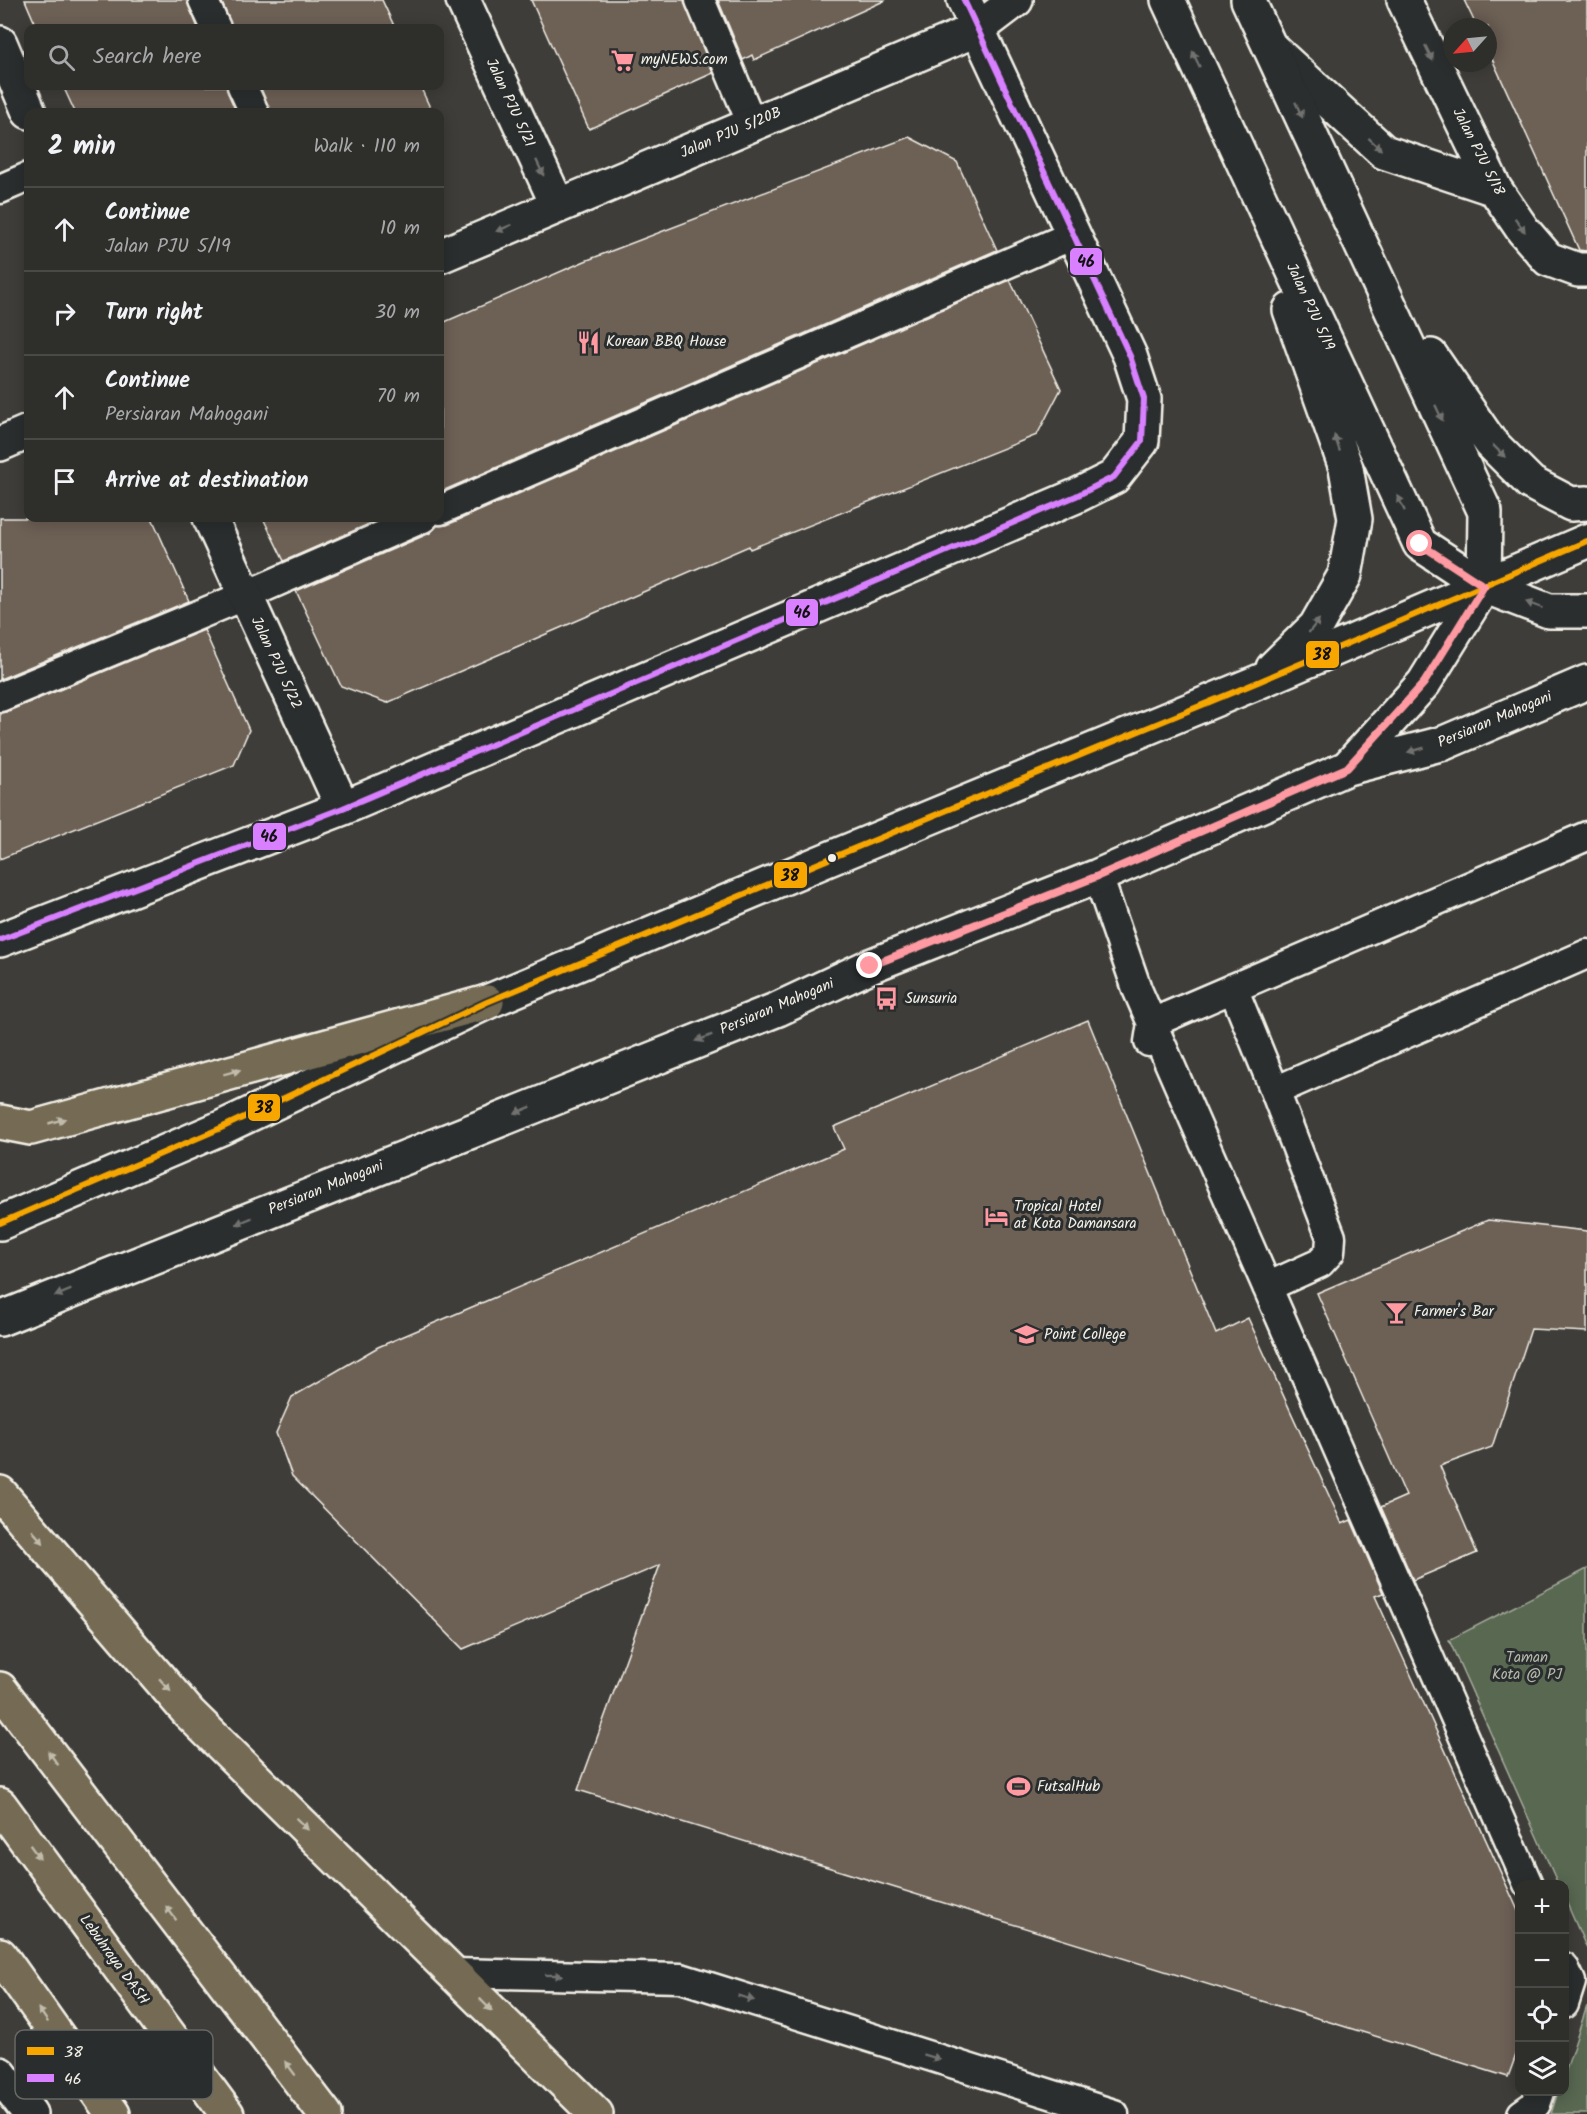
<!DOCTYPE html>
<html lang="en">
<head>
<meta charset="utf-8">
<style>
  :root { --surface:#2e2e2b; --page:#363633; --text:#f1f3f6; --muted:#a7a8a9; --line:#494a47 }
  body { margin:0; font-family:Kalam,sans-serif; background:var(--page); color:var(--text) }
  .controls { position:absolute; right:18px; bottom:18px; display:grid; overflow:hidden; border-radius:12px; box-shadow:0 3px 15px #0003 }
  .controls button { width:54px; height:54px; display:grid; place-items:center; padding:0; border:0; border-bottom:2px solid var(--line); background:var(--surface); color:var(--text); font:30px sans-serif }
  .compass { position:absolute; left:1443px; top:18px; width:54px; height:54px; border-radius:50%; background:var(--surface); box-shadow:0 3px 15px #0003; rotate:243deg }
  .stop { position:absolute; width:18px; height:18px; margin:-14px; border:4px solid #ff9aa2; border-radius:50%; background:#fff }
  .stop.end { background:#ff9aa2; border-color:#fff; box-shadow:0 2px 6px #0008 }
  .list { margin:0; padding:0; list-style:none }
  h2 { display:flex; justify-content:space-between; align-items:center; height:78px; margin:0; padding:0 24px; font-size:26px }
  h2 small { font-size:20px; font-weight:400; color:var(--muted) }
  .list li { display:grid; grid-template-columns:39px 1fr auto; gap:18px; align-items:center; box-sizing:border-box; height:84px; padding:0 24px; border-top:2px solid var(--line) }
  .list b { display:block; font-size:22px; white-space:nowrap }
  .list p { margin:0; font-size:20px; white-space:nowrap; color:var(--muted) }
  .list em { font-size:20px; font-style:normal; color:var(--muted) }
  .icon { flex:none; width:33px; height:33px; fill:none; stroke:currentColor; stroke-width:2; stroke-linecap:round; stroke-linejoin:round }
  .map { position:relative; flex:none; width:1587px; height:2114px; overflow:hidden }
  .search { position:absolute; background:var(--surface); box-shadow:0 3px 15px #0003; left:24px; top:24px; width:420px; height:66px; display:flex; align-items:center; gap:15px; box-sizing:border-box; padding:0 21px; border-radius:12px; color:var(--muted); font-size:22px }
  .panel { position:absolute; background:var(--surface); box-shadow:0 3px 15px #0003; left:24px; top:108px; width:420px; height:414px; border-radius:12px }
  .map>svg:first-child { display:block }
  .green { fill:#596851; stroke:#a6ac9c; stroke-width:1.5 }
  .building { fill:#6d6154; stroke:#f4f1e8; stroke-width:1.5 }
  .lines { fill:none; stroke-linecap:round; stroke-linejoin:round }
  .lane-casing { stroke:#f4f1e8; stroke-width:33 }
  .street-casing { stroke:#f4f1e8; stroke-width:38 }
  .secondary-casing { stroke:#f4f1e8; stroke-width:38 }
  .highway-casing { stroke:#f4f1e8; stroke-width:38 }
  .lane { stroke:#2a2d2e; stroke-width:28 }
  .street { stroke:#2a2d2e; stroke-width:33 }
  .secondary { stroke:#2a2d2e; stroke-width:33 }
  .highway { stroke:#746b52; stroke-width:33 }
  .bus-1-casing { stroke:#2a2d2e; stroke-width:10 }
  .bus-2-casing { stroke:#2a2d2e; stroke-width:10 }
  .bus-1 { stroke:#f7a600; stroke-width:6 }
  .bus-2 { stroke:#d880ff; stroke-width:6 }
  .oneway { fill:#71726f }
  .oneway2 { fill:#c1bbac }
  .route { stroke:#ff9aa2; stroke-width:8 }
  .bus-dot { fill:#f4f1e8; stroke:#2a2d2e; stroke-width:2 }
  .labels { text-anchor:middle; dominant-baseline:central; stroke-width:6; stroke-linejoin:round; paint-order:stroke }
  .poi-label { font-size:15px; fill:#f4f1e8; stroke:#2a2d2e; text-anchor:start }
  .street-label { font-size:15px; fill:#f4f1e8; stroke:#2a2d2e }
  .park-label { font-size:15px; fill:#b6baac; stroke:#2a2d2e }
  .key { fill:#2a2d2e; stroke:#676866; stroke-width:1.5 }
  .key-label { font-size:16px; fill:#f4f1e8 }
  .line-badge { stroke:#2a2d2e; stroke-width:2 }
  .pale-badge-label { font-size:16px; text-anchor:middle; font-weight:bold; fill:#111 }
</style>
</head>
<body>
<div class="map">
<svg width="1587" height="2114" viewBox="0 0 1587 2114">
  <rect width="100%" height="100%" fill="#3e3d39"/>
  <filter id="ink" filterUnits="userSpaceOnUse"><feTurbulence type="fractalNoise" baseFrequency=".0167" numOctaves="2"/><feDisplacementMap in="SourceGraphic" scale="12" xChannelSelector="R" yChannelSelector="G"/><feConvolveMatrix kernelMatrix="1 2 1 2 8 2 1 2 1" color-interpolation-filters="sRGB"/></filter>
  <g filter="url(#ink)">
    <path class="green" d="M1587,1569V1949L1565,1899L1564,1884H1558L1449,1640Z
      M1587,2006V2114H1551L1558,2092H1564L1565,2073Z"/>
    <path class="building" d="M25,0H187L198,28H37Z
      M221,0H382L395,28H232Z
      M531,0H684L713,73L589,129Z
      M718,0H886L754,60L752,55L743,60Z
      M1464,0H1587V251L1579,250L1488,50V27H1477Z
      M63,86H226L236,112H75Z
      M260,86H420L432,112H270Z
      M909,137L957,162L997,250L440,492V324L585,261Z
      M1010,280L1061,389L1037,435L750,549L749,546L387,703L341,686L296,591L430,533L437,526L447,525Z
      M0,518H152L189,601L0,679Z
      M263,518H383L284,561Z
      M204,630L249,730L234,765L0,859V713L6,712Z
      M1088,1020L1216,1334L1248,1318L1342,1524L1351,1520L1383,1593L1375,1596L1520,1915V2044L1508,2077L578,1790L660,1565L463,1649L292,1476L276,1433L292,1397L378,1347L844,1149L834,1127Z
      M1488,1220L1587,1231V1332L1531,1329L1492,1447L1440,1466L1477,1553L1413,1580L1381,1507L1406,1496L1317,1293Z"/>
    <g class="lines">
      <defs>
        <path id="lane" d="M203,0L216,28
          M700,0L752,124
          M242,86L254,112
          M0,189L28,177
          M440,510L1073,235
          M0,697L244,596L423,518
          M1098,876L1137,989L1528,1884
          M1233,988L1275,1091L1331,1237L1330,1252L1320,1263L1267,1287
          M1149,1042L1152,1023L1587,836
          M1275,1091L1587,954
          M1564,1967L1571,1982L1564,2004
          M453,1973L681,1978L1114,2114
          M1522,2114L1536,2104L1540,2092"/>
        <path id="street" d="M463,0L558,206
          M1404,0L1495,189L1523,230L1548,259L1578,270H1587
          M0,43L29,112
          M1270,47L1384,152L1495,189
          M440,256L978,29L1016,0
          M0,444L28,432
          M210,518L343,808
          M0,940L343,808L1076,496L1114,477L1142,441L1144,399L1130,356L964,0
          M0,2074L30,2114"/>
        <path id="secondary" d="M1168,0L1420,544L1484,586L1549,611H1587
          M1248,0L1485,512L1484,586L1424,683L1347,768
          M1431,356L1490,442L1531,483L1571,504L1587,503
          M1273,668L1316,626L1345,575L1355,519L1346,468L1290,310
          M0,1223L221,1128L487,1002L819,863L1258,682L1587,541
          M0,1319L778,1009L870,966L1098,876L1347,768L1444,743L1587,682"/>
        <path id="highway" d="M0,1122L31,1128L487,1002
          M0,1493L189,1713L596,2114
          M0,1689L325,2114
          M0,1805L227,2114
          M0,1955L113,2114"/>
      </defs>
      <use href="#lane" class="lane-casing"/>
      <use href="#street" class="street-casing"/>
      <use href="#secondary" class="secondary-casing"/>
      <use href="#highway" class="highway-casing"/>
      <use href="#lane" class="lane"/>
      <use href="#street" class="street"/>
      <use href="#secondary" class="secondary"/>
      <use href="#highway" class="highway"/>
      <defs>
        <path id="bus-1" d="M0,1223L221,1128L487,1002L819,863L1258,682L1587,541"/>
        <path id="bus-2" d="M0,940L343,808L1076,496L1114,477L1142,441L1144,399L1130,356L964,0"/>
      </defs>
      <use href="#bus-1" class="bus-1-casing"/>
      <use href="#bus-2" class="bus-2-casing"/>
      <use href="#bus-1" class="bus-1"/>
      <use href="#bus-2" class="bus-2"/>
    </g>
    <defs><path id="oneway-solid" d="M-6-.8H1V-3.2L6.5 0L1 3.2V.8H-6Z" transform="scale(1.5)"/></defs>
    <g class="oneway">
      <use href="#oneway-solid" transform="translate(1429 53) rotate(64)"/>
      <use href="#oneway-solid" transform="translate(1196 59) rotate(-115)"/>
      <use href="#oneway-solid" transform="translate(1299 110) rotate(65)"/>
      <use href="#oneway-solid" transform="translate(1375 144) rotate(43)"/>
      <use href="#oneway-solid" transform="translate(540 168) rotate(65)"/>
      <use href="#oneway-solid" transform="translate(1520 225) rotate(54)"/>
      <use href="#oneway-solid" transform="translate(504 228) rotate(157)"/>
      <use href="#oneway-solid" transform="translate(1439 413) rotate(65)"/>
      <use href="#oneway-solid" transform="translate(1337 443) rotate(-109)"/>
      <use href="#oneway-solid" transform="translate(1499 451) rotate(45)"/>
      <use href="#oneway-solid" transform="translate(1401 503) rotate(-115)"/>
      <use href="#oneway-solid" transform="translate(1534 605) rotate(-159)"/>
      <use href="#oneway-solid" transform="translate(1314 626) rotate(-52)"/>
      <use href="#oneway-solid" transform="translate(1416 750) rotate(165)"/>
      <use href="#oneway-solid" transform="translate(704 1038) rotate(158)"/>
      <use href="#oneway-solid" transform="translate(523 1110) rotate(158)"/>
      <use href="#oneway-solid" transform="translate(244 1221) rotate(158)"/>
      <use href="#oneway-solid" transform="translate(63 1293) rotate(158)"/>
      <use href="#oneway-solid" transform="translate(554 1975) rotate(1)"/>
      <use href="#oneway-solid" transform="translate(746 1998) rotate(17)"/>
      <use href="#oneway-solid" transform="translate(932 2057) rotate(17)"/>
    </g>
    <g class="oneway2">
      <use href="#oneway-solid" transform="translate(232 1072) rotate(-15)"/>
      <use href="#oneway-solid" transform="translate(57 1121) rotate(-16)"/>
      <use href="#oneway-solid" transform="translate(38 1537) rotate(49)"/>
      <use href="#oneway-solid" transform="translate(165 1685) rotate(49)"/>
      <use href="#oneway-solid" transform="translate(53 1758) rotate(-127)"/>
      <use href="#oneway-solid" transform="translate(302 1824) rotate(44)"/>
      <use href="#oneway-solid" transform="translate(35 1852) rotate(54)"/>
      <use href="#oneway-solid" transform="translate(171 1913) rotate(-127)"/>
      <use href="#oneway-solid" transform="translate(486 2005) rotate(45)"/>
      <use href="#oneway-solid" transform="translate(43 2015) rotate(-125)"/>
      <use href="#oneway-solid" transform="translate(290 2068) rotate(-127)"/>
    </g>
  </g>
  <g class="lines" filter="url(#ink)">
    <path class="route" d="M870,966L1098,876L1347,768L1424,683L1484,586L1420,544"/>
  </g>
  <defs>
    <symbol id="supermarket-bare" viewBox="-9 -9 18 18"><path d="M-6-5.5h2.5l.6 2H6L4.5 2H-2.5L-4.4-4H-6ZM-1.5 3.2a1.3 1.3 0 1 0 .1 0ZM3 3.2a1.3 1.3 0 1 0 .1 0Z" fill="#ff9aa2" stroke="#2a2d2e" stroke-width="2.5" paint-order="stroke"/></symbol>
    <symbol id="restaurant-bare" viewBox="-9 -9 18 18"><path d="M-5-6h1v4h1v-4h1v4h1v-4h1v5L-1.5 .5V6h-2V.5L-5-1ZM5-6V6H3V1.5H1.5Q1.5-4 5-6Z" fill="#ff9aa2" stroke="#2a2d2e" stroke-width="2.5" paint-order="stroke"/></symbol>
    <symbol id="bus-bare" viewBox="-9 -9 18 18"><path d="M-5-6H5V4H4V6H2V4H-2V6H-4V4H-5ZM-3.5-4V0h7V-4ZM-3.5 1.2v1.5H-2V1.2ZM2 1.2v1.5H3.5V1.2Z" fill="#ff9aa2" stroke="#2a2d2e" stroke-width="2.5" paint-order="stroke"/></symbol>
    <symbol id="hotel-bare" viewBox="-9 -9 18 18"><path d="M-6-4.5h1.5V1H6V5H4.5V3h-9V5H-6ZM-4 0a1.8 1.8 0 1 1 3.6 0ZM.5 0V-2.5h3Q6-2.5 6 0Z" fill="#ff9aa2" stroke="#2a2d2e" stroke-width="2.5" paint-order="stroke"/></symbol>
    <symbol id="bar-bare" viewBox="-9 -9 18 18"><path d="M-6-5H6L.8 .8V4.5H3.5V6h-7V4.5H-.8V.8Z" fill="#ff9aa2" stroke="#2a2d2e" stroke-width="2.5" paint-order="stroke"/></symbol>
    <symbol id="university-bare" viewBox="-9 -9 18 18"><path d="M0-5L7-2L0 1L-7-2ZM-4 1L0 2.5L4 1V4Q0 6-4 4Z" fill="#ff9aa2" stroke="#2a2d2e" stroke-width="2.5" paint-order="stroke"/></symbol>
    <symbol id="stadium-bare" viewBox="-9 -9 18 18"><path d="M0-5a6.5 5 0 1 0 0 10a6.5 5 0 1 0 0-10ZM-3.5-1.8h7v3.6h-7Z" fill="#ff9aa2" stroke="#2a2d2e" stroke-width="2.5" paint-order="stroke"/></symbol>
  </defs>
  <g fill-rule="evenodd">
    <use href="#supermarket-bare" x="606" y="44" width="33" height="33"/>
    <use href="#restaurant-bare" x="572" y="326" width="33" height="33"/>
    <use href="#bus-bare" x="870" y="982" width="33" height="33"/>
    <use href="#hotel-bare" x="980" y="1200" width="33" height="33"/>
    <use href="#bar-bare" x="1380" y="1296" width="33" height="33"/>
    <use href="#university-bare" x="1010" y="1318" width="33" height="33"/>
    <use href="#stadium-bare" x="1002" y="1770" width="33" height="33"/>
  </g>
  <circle class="bus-dot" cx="832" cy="858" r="5"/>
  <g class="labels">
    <g class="poi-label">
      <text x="641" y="60">myNEWS.com</text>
      <text x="606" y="342">Korean BBQ House</text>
      <text x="905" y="999">Sunsuria</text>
      <text x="1014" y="1207">Tropical Hotel<tspan x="1014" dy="17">at Kota Damansara</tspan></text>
      <text x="1414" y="1312">Farmer's Bar</text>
      <text x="1044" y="1335">Point College</text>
      <text x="1037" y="1787">FutsalHub</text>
    </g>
    <g class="street-label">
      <text transform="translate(510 103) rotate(65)">Jalan PJU 5/21</text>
      <text transform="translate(731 133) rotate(-23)">Jalan PJU 5/20B</text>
      <text transform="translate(1478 152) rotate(63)">Jalan PJU 5/18</text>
      <text transform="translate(1310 307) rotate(65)">Jalan PJU 5/19</text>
      <text transform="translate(276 663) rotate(65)">Jalan PJU 5/22</text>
      <text transform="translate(1495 720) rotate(-23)">Persiaran Mahogani</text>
      <text transform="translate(777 1007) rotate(-23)">Persiaran Mahogani</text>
      <text transform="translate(326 1188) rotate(-22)">Persiaran Mahogani</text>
      <text transform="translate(114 1960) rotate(54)">Lebuhraya DASH</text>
    </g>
    <g class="park-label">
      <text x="1527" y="1658">Taman<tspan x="1527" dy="17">Kota @ PJ</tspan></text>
    </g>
  </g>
  <rect x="15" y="2030" width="198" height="69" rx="9" class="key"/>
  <rect x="27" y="2047" width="27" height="8" fill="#f7a600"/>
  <rect x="27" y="2074" width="27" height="8" fill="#d880ff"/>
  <g class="key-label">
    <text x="64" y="2057">38</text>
    <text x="64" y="2084">46</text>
  </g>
  <g class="line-badge">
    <rect x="1069" y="247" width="34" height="29" rx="6" fill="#d880ff"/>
    <rect x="785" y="598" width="34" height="29" rx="6" fill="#d880ff"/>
    <rect x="1305" y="640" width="35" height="29" rx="6" fill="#f7a600"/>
    <rect x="252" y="822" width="35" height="29" rx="6" fill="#d880ff"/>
    <rect x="773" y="861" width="35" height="28" rx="6" fill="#f7a600"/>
    <rect x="247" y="1093" width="34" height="29" rx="6" fill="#f7a600"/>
  </g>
  <g class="pale-badge-label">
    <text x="1086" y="267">46</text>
    <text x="802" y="618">46</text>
    <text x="1322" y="660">38</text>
    <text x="269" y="842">46</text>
    <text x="790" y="881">38</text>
    <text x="264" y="1113">38</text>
  </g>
</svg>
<div class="controls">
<button>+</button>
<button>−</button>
<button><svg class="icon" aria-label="locate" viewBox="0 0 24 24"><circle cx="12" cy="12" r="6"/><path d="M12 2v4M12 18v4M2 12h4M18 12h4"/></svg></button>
<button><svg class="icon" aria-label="layers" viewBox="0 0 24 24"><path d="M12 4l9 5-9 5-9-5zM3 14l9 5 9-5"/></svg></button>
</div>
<svg class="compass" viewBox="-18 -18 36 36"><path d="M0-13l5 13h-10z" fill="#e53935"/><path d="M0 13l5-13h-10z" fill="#a7a8a9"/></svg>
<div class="stop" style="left:1420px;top:544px"></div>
<div class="stop end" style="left:870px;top:966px"></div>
<div class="search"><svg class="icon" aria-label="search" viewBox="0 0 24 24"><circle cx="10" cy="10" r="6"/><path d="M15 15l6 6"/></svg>Search here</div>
<section class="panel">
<h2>2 min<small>Walk · 110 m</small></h2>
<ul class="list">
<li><svg class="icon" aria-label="ahead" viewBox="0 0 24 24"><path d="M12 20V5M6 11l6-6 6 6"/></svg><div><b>Continue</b><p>Jalan PJU 5/19</p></div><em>10 m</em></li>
<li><svg class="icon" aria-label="right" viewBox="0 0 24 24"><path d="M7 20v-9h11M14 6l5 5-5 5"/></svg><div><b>Turn right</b></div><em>30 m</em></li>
<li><svg class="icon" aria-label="ahead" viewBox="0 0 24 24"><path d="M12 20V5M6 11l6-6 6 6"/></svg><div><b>Continue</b><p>Persiaran Mahogani</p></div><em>70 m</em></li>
<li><svg class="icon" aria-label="arrive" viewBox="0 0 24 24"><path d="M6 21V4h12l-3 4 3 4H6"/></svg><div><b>Arrive at destination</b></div></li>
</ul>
</section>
</div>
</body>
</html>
